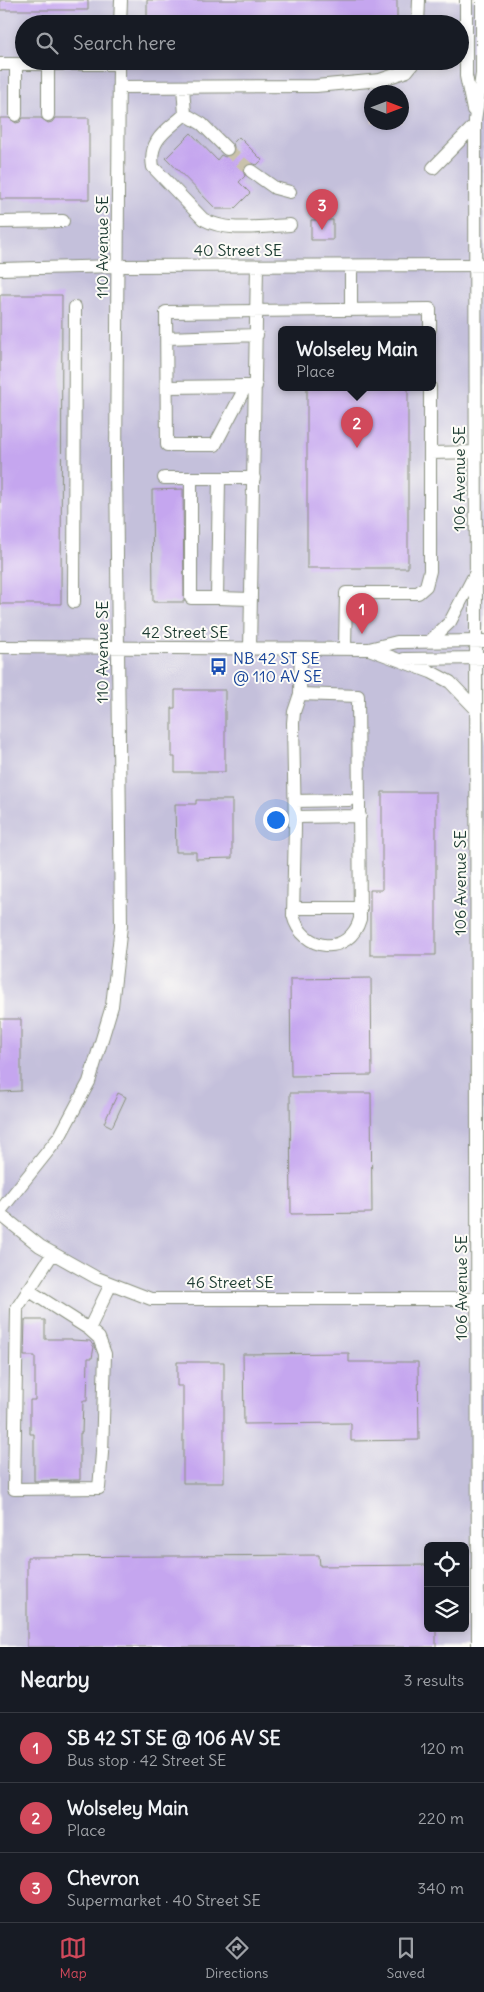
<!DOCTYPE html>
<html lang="en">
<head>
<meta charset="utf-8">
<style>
  :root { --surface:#171b24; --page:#20242c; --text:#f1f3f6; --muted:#9ea1a6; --line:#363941; --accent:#d1495b }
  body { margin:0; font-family:Delius,sans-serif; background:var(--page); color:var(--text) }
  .controls { position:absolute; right:15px; bottom:15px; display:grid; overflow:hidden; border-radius:8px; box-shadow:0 2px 8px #0003 }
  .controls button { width:45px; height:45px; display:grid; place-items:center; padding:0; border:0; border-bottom:1px solid var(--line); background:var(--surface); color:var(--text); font:25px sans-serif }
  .compass { position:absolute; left:364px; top:85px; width:45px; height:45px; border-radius:50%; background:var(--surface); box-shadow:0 2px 8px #0003; rotate:90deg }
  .you { position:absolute; left:275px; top:819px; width:18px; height:18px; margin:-12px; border:4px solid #fff; border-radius:50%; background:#1a73e8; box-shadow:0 0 0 8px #1a73e833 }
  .badge { display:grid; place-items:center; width:32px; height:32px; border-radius:50%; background:var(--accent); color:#fff; font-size:16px; font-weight:700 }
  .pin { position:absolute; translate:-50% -41px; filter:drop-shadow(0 1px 2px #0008) }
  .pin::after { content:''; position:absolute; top:26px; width:18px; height:15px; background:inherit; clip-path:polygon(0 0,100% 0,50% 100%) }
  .popup { position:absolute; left:278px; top:326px; width:158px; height:65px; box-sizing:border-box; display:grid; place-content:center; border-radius:8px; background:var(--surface); filter:drop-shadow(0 1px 4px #0005); font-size:16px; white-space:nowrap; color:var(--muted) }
  .popup b { font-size:19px; color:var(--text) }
  .popup::after { content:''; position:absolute; left:50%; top:100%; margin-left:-10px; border:10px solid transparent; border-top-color:var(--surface) }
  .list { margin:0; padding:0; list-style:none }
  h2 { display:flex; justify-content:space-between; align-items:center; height:65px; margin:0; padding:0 20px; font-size:21px }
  h2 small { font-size:16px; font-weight:400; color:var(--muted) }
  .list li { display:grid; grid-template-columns:32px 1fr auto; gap:15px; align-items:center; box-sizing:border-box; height:70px; padding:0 20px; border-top:1px solid var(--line) }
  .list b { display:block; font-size:19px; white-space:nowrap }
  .list p { margin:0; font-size:16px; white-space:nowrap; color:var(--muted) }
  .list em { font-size:16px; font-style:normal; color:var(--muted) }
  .icon { flex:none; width:28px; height:28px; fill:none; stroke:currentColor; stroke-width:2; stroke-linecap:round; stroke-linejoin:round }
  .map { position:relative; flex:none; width:484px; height:1647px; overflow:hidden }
  .search { position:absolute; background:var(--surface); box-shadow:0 2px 8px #0003; left:15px; right:15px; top:15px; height:55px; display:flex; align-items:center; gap:12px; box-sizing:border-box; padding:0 18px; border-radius:28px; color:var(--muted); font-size:19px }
  .sheet { height:275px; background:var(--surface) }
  nav { display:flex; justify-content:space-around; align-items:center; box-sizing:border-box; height:70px; border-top:1px solid var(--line); background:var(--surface); font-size:14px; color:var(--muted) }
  nav a { display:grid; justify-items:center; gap:2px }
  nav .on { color:var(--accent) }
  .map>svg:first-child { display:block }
  .industrial { fill:#c4c0db; fill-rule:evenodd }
  .building { fill:#c5a6ef }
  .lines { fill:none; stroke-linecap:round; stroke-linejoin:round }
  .minor-tunnel { stroke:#c9c2ab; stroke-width:12; stroke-dasharray:12 6; stroke-linecap:butt }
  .minor-casing { stroke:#89907e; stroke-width:14 }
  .minor { stroke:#fff; stroke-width:12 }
  .labels { text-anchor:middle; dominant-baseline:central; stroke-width:4; stroke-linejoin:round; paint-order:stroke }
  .street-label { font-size:16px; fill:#1f3d34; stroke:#fdfcf7 }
  .transit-label { font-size:16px; fill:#164399; stroke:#fdfcf7; text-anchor:start }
</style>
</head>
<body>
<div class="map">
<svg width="484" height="1647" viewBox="0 0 484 1647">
  <rect width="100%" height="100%" fill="#fdfcf7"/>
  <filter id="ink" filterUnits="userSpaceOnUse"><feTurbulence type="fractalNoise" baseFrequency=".02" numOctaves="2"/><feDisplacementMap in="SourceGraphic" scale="10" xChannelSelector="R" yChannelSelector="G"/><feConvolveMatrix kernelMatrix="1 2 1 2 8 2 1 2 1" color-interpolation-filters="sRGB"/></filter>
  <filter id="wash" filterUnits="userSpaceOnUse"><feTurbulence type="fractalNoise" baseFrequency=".0096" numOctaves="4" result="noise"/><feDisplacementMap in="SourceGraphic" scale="20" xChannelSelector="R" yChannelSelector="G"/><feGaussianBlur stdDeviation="1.12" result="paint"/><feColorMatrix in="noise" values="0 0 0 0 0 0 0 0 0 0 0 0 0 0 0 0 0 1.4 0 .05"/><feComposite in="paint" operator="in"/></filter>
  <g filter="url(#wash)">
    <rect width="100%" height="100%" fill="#f3e3c9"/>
    <path class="industrial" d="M0,0H484V1647H0ZM24,24H460V61H24ZM372,92H402V122H372ZM282,329H432V387H282ZM428,1546H465V1628H428Z"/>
    <g id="blocks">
      <path class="building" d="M0,0H88V10H0Z
        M147,0H397V24H147Z
        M0,118H9L16,123L20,122L23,118H41L48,123L52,122L55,118H89V199H0Z
        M191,133L217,160L221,155L225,157L232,155L235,151L233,143L239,137L262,160L257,165L251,163L244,167L243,171L245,176L239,182L250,193L234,209H216L166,158Z
        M311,220H333V240H311Z
        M0,295H62L61,604H0Z
        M307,387H408V568H307Z
        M183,489L184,602H153L152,490Z
        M175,690H225V772H175V757H172V708H175Z
        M382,792H436V955H370V890H382Z
        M196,800H232V858L196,859V852H176L175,804H196Z
        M371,978L372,1075L291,1076L290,979Z
        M0,1019H21V1091L0,1092Z
        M118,1093L126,1097L112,1127L104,1123Z
        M290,1093H371L372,1213L291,1214Z
        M25,1320H45V1339H72V1340L90,1341L94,1347L92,1358H88L87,1401H83L82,1433H80V1480L34,1481V1434H30V1400H35V1356H24Z
        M349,1353V1362H418L419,1440L351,1441V1423L244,1424L243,1354Z
        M177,1362H224V1483H183V1386H177Z
        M319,1555L320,1566L428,1565V1628H436V1647H27V1557Z"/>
    </g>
  </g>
  <g filter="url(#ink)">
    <use href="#blocks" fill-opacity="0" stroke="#89907e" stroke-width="1"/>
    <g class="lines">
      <path class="minor-tunnel" d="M227,149L251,171"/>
      <defs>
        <path id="minor" d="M466,0V76L473,110
          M120,24L121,0
          M418,24L419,0
          M0,64H119
          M16,64V115
          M48,64V115
          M119,87L316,86L380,80L407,71L415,61
          M183,87L185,114C167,131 148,139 153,167L203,219C228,233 262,226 290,225
          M185,114L202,124L227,149
          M433,168L475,125
          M251,171L275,188L290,192
          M0,222L63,221
          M351,266V310
          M0,269L118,266L484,265
          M167,338L257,335
          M256,386H246L215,445H167L166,312L430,309V329
          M167,387L246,386
          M430,453L476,452
          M164,478H254
          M191,478V598H217
          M219,478L217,598L251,599
          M74,602L75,307
          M430,641L450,622L475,574
          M0,647L369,649L397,642L484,641
          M250,649L257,266
          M345,649L346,593H418L426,586L430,571V387
          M369,649L431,672L450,682L476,709
          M404,659L484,658
          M300,694L358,696L360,919C349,957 302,952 293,915L295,827L293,723L294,712L300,694L301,649
          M295,801L349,800
          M295,817L360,816
          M293,908H361
          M0,1211L60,1136L89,1082L112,1006L121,926L116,464L119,61
          M0,1214L40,1246L97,1278L151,1299H484
          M28,1290L89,1329L99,1338L105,1354L102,1453L99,1488L14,1489L17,1308L53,1253
          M89,1329L111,1284
          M478,1647L475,120L482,74V0"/>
      </defs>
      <use href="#minor" class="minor-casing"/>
      <use href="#minor" class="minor"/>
    </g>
  </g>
  <defs>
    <symbol id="bus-bare" viewBox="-9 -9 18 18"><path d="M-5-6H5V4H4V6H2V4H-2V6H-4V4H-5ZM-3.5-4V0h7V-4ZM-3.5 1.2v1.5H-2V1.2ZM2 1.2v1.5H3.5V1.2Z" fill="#1a4fb4" stroke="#fdfcf7" stroke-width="2.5" paint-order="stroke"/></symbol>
  </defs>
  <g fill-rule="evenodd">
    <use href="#bus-bare" x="206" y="654" width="25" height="25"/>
  </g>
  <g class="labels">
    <g class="street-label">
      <text transform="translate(102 247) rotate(-90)">110 Avenue SE</text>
      <text x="238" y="250">40 Street SE</text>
      <text transform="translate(459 479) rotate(-90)">106 Avenue SE</text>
      <text x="185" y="632">42 Street SE</text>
      <text transform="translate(102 652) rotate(-90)">110 Avenue SE</text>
      <text transform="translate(460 883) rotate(-90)">106 Avenue SE</text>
      <text x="230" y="1282">46 Street SE</text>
      <text transform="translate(461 1288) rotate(-90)">106 Avenue SE</text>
    </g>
    <g class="transit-label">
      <text x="233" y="658">NB 42 ST SE<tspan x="233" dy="18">@ 110 AV SE</tspan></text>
    </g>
  </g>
</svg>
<div class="controls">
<button><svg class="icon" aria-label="locate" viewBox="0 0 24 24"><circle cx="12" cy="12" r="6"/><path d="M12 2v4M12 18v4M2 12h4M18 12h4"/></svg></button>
<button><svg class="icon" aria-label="layers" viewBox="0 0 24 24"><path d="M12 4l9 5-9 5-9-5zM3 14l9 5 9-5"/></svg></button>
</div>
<svg class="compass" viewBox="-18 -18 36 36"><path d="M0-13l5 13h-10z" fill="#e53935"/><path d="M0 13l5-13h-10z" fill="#9ea1a6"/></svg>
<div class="you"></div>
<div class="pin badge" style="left:362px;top:634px">1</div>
<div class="pin badge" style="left:357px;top:448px">2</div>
<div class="popup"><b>Wolseley Main</b>Place</div>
<div class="pin badge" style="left:322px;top:230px">3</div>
<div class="search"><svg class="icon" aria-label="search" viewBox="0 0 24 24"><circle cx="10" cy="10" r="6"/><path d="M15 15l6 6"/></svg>Search here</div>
</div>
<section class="sheet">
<h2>Nearby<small>3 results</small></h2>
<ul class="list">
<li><span class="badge">1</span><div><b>SB 42 ST SE @ 106 AV SE</b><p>Bus stop · 42 Street SE</p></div><em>120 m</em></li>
<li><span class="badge">2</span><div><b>Wolseley Main</b><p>Place</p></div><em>220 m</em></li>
<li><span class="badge">3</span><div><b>Chevron</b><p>Supermarket · 40 Street SE</p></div><em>340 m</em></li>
</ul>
</section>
<nav>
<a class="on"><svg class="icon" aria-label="map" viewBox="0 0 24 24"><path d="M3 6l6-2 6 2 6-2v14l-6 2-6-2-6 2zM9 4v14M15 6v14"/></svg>Map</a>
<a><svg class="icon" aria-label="directions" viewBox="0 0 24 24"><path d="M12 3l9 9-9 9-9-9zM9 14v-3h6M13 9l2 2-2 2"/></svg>Directions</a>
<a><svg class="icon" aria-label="saved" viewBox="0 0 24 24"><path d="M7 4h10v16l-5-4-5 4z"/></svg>Saved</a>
</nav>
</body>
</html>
